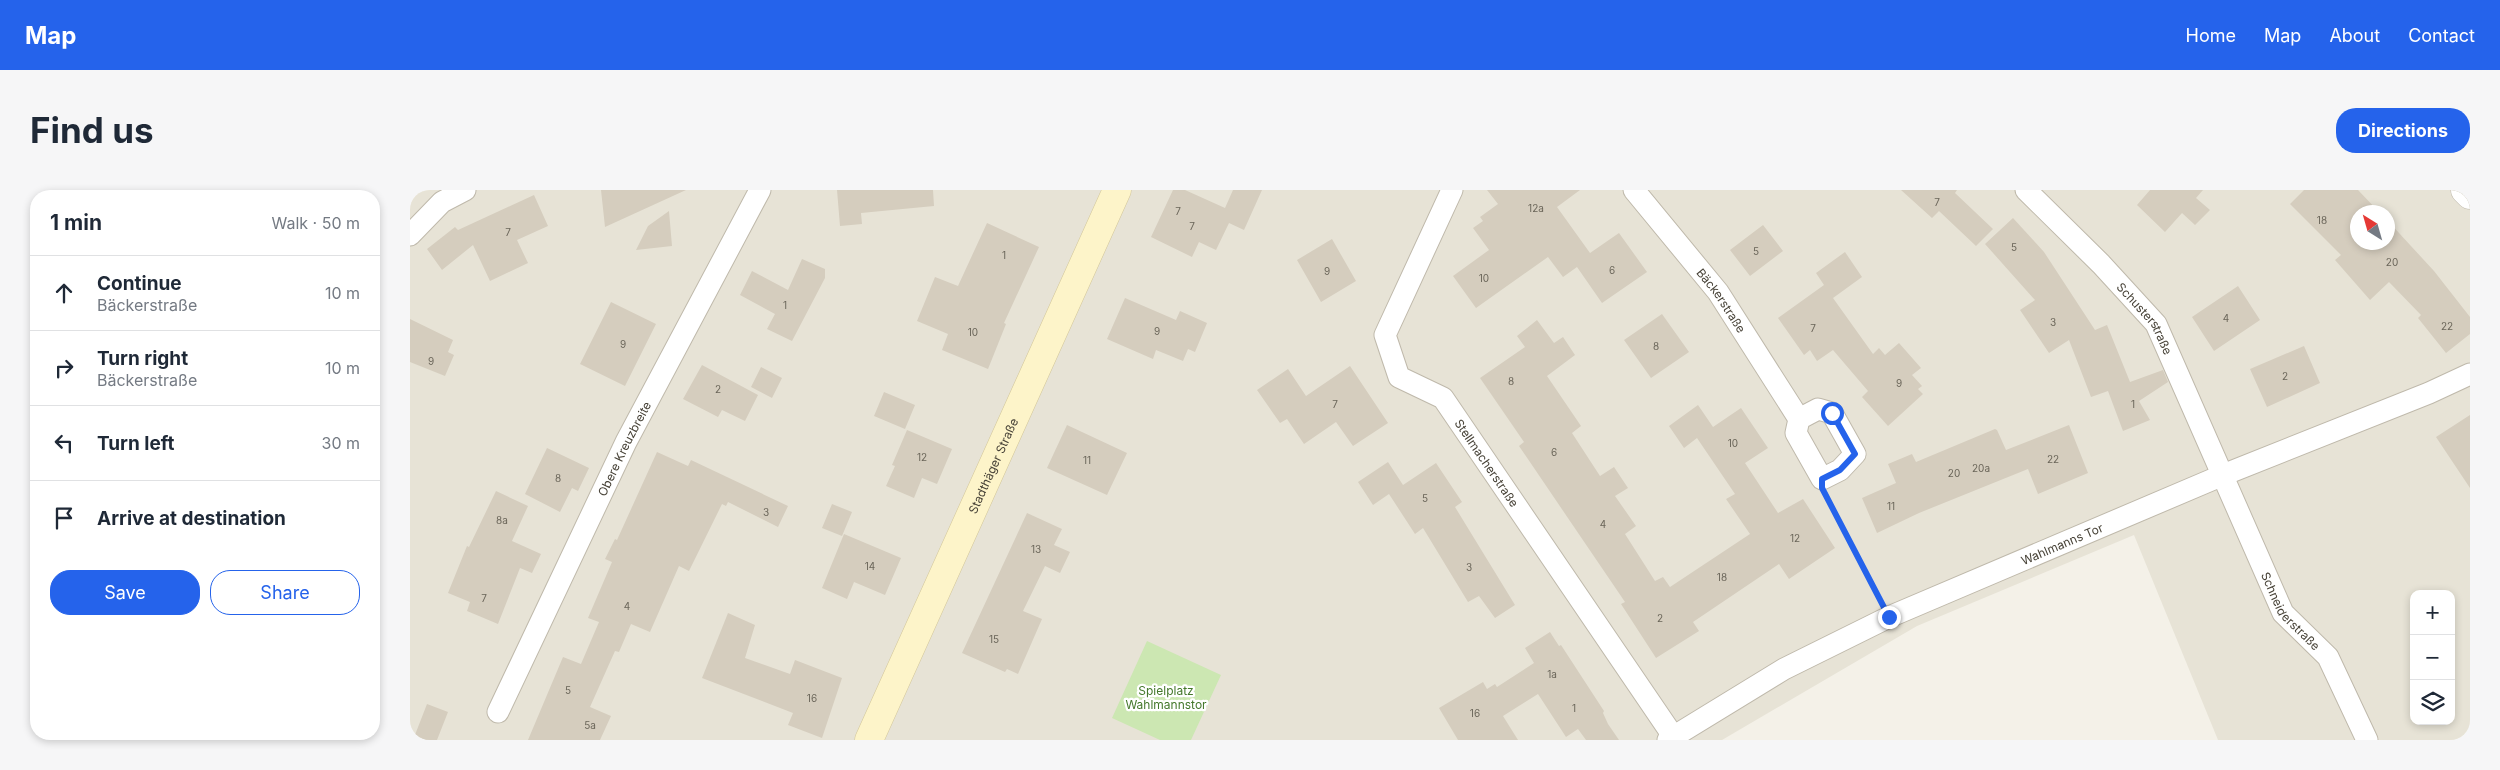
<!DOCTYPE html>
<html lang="en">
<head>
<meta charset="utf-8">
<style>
  :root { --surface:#fff; --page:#f6f6f7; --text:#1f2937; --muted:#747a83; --line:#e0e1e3; --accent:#2563eb }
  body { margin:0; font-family:Inter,sans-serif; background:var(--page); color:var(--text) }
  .controls { position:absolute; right:15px; bottom:15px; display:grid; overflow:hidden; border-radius:10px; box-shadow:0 2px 8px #0003 }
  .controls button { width:45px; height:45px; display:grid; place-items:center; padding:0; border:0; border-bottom:1px solid var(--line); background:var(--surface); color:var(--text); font:25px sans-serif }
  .compass { position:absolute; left:1940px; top:15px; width:45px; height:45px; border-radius:50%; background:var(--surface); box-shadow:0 2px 8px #0003; rotate:323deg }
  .stop { position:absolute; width:15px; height:15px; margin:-11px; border:4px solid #2563eb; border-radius:50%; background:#fff }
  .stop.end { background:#2563eb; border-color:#fff; box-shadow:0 1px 5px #0008 }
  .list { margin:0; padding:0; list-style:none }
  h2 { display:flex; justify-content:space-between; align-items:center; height:65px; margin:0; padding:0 20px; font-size:21px }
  h2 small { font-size:16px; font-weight:400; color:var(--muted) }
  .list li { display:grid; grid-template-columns:32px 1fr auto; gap:15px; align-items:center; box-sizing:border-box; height:75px; padding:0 20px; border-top:1px solid var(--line) }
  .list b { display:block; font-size:19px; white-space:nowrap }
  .list p { margin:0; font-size:16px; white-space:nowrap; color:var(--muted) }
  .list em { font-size:16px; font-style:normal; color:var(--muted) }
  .actions { display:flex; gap:10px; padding:15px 20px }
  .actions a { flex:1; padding:11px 0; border:1px solid var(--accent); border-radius:20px; text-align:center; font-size:18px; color:var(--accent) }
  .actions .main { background:var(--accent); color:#fff }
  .icon { flex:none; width:28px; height:28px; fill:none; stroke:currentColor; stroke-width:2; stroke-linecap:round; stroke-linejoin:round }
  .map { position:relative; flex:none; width:2060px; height:550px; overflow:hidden; border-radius:20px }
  header { display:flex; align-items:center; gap:30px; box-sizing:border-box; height:70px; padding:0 25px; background:var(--accent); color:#fff }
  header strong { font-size:24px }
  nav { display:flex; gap:28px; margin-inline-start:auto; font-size:18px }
  .intro { display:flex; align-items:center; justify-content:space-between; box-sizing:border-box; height:120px; padding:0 30px }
  h1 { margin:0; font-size:35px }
  .button { padding:12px 22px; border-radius:20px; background:var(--accent); color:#fff; font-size:18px; font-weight:700 }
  main { display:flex; gap:30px; padding:0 30px }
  aside { flex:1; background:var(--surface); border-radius:20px; box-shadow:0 2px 8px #0003 }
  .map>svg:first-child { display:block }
  .residential { fill:#e7e3d6; fill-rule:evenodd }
  .green { fill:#cce7b2 }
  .building { fill:#d5cdbe }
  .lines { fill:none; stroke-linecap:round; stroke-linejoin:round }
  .minor-casing { stroke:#bfb9ab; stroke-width:23 }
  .tertiary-casing { stroke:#bfb9ab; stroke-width:29 }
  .secondary-casing { stroke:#d2c699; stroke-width:29 }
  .path { stroke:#c0b69c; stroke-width:3; stroke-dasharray:2.5 2.5; stroke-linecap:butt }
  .minor { stroke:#fff; stroke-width:21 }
  .tertiary { stroke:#fff; stroke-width:28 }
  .secondary { stroke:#fdf4c9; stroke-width:28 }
  .route { stroke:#2563eb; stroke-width:6 }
  .labels { text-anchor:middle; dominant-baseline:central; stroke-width:4.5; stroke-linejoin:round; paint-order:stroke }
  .number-label { font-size:10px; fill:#6a6559 }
  .street-label { font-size:12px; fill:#474237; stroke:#fff }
  .park-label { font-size:12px; fill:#44782b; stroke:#fff }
</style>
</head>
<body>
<header>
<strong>Map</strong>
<nav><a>Home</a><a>Map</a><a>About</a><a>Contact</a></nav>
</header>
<div class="intro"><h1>Find us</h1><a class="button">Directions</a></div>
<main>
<aside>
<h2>1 min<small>Walk · 50 m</small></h2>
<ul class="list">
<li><svg class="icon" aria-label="ahead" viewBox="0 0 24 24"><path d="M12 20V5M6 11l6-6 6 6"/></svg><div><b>Continue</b><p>Bäckerstraße</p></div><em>10 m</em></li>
<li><svg class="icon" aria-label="right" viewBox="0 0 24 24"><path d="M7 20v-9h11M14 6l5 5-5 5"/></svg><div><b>Turn right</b><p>Bäckerstraße</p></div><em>10 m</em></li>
<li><svg class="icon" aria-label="left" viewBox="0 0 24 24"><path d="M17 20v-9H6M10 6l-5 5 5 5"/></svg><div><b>Turn left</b></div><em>30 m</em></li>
<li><svg class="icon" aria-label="arrive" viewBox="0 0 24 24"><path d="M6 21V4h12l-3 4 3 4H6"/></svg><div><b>Arrive at destination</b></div></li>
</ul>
<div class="actions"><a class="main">Save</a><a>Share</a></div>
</aside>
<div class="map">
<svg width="2060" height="550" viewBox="0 0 2060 550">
  <rect width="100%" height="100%" fill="#f4f1e8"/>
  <path class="residential" d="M0,0H2060V550H1808L1724,345L1507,436L1312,550H0ZM1948,22H1978V52H1948ZM2004,404H2041V531H2004Z"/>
  <path class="green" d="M737,451L811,485L781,550H750L702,528Z"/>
  <path class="building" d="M191,0H276L195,37Z
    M427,0H523L524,16L451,23L452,34L430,36Z
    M763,0H775L815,18L823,0H852L834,40L819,33L806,60L789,52L782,67L741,47Z
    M1077,0H1170L1147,17L1180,63L1209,43L1237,82L1192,113L1167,77L1153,87L1138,67L1066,118L1043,86L1079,60L1063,38L1073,31L1070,27L1088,14Z
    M1491,0H1547L1545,3L1583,39L1566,56L1529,21L1522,28Z
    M1740,0H1793L1786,8L1800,20L1785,35L1772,23L1755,42L1727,15Z
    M1894,0H1948L1969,22H1948V52H1978V31L2024,81L2060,127V144L2036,163L2008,128L2011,125L1979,92L1960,110L1925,70L1931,65L1880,14Z
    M124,5L138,36L107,50L118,73L80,91L63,55L32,80L17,59L45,37L48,40Z
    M259,21L262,56L226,60L238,36Z
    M1603,28L1634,62L1685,140L1697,135L1720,192L1753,180L1758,192L1729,211L1740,230L1713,241L1698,201L1681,207L1659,150L1639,163L1610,120L1625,110L1575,54Z
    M577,33L629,57L594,133L596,134L578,179L532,160L538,144L507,131L525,87L548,96Z
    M1353,35L1373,61L1340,86L1320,60Z
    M922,49L946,91L911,112L887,70Z
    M1435,62L1452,87L1423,108L1463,164L1469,158L1475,165L1489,153L1511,178L1502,185L1512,196L1508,199L1513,204L1478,236L1452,207L1458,201L1423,160L1407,171L1400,160L1394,165L1368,128L1414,95L1406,83Z
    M392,69L415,79V88L382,151L357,139L365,124L330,105L342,81L378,100Z
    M1828,96L1850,130L1804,161L1782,127Z
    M715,108L766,130L770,121L797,133L785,162L778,159L773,171L746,160L743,169L697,149Z
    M201,112L246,134L215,196L170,174Z
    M1252,124L1279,162L1241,188L1214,150Z
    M0,129L43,150L38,162L44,165L35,186L0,172Z
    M1127,130L1144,153L1153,147L1165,165L1137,186L1171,236L1162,243L1190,286L1204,277L1218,298L1205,306L1226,336L1215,344L1245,391L1253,387L1260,397L1340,344L1316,309L1325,304L1287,248L1274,258L1259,236L1288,215L1303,237L1331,218L1358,258L1335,273L1368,323L1393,309L1425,358L1379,389L1369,374L1283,432L1289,441L1246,468L1211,414L1215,412L1109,256L1114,252L1070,188L1115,157L1107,146Z
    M1894,156L1910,193L1857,217L1840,179Z
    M292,175L348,205L335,231L312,220L308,227L273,209Z
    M940,176L978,233L943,256L926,232L894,254L877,229L870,233L847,200L878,179L896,206Z
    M351,177L372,188L362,208L341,197Z
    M474,202L505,215L495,239L464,226Z
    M2060,225V298L2026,247Z
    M657,235L717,263L697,305L637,278Z
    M1659,235L1678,283L1628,304L1618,279L1509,323L1467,343L1452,308L1486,293L1478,274L1502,264L1506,272L1585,239L1587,240L1596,260Z
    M497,240L542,259L527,294L512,288L504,308L476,296L485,276L482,275Z
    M137,258L179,278L168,301L162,298L150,322L115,304Z
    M247,262L278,276L281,270L378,316L368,337L318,312L316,316L312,314L279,381L269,376L240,442L221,434L209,462L205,461L180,517L201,526L190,550H118L153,467L171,474L189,432L178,428L202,372L195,369L205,349L207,350Z
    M978,272L993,295L984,301L1026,273L1052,312L1045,317L1105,415L1085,428L1069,406L1058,412L1013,338L1005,344L979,304L963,315L948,292Z
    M86,301L118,316L102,351L131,364L122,383L110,378L88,434L57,421L60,412L38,403L57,356L59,357Z
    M422,314L442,322L432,346L412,338Z
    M617,323L652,339L644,355L660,362L650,383L635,376L613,421L632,429L608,484L597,479L595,482L552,463Z
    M434,344L491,368L475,405L444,392L437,409L412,398Z
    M318,423L345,435L335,468L380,484L385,470L432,488L412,548L378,535L383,523L292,488Z
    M1140,442L1149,456L1151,455L1194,521L1193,523L1198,534L1209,550H1176L1168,539L1156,547L1128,504L1093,526L1108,550H1048L1029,518L1073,492L1077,499L1085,494L1087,497L1124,473L1115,458Z
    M17,514L38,522L27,550H3Z"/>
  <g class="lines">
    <defs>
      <g id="minor">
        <path id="s1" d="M1042,0L975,145L989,187L1033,208L1263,546"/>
        <path id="s2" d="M1224,0L1308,102L1389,229L1386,243L1412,289L1430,280L1445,264L1422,223L1408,219L1389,229"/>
        <path id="s3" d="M1616,0L1691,74L1746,134L1873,423L1918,467L1957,550"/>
        <path d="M0,45L32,12L55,0"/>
        <path id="s4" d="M88,522L216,252L350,0"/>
        <path id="s5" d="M1258,550L1374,479L1479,427L1813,285L2019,203L2060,184"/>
      </g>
      <path id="tertiary" d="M2055,0L2060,5"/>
      <g id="secondary">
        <path id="s6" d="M459,550L707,0"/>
      </g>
    </defs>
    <use href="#minor" class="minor-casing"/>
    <use href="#tertiary" class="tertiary-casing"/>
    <use href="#secondary" class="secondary-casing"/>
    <path class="path" d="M1419,313L1468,407"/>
    <use href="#minor" class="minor"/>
    <use href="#tertiary" class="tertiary"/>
    <use href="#secondary" class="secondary"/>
  </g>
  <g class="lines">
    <path class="route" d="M1422,223L1445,264L1430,280L1412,289V298L1479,427"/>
  </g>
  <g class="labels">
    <g class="number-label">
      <text x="1527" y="12">7</text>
      <text x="1126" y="18">12a</text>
      <text x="768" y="21">7</text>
      <text x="1912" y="30">18</text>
      <text x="782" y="36">7</text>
      <text x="98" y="42">7</text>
      <text x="1604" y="57">5</text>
      <text x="1346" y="61">5</text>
      <text x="594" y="65">1</text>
      <text x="1982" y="72">20</text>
      <text x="1202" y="80">6</text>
      <text x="917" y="81">9</text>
      <text x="1074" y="88">10</text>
      <text x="375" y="115">1</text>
      <text x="1816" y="128">4</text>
      <text x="1643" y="132">3</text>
      <text x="2037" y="136">22</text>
      <text x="1403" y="138">7</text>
      <text x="747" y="141">9</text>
      <text x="563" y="142">10</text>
      <text x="213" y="154">9</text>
      <text x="1246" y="156">8</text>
      <text x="21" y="171">9</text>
      <text x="1875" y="186">2</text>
      <text x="1101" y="191">8</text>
      <text x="1489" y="193">9</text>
      <text x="308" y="199">2</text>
      <text x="925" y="214">7</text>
      <text x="1723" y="214">1</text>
      <text x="1323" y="253">10</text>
      <text x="1144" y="262">6</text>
      <text x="512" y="267">12</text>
      <text x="1643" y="269">22</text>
      <text x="677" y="270">11</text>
      <text x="1571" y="278">20a</text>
      <text x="1544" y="283">20</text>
      <text x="148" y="288">8</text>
      <text x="1015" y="308">5</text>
      <text x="1481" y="316">11</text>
      <text x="356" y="322">3</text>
      <text x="92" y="330">8a</text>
      <text x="1193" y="334">4</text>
      <text x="1385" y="348">12</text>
      <text x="626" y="359">13</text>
      <text x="460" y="376">14</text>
      <text x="1059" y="377">3</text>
      <text x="1312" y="387">18</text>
      <text x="74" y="408">7</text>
      <text x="217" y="416">4</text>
      <text x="1250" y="428">2</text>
      <text x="584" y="449">15</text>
      <text x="1142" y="484">1a</text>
      <text x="158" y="500">5</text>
      <text x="402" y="508">16</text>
      <text x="1164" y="518">1</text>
      <text x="1065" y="523">16</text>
      <text x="180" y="535">5a</text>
    </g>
    <g class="street-label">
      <text stroke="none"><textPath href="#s2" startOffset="141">Bäckerstraße</textPath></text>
      <text stroke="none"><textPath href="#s3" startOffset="176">Schusterstraße</textPath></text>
      <text stroke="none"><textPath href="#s4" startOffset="292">Obere Kreuzbreite</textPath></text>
      <text stroke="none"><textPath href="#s1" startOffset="331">Stellmacherstraße</textPath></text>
      <text stroke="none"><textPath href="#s6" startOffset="301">Stadthäger Straße</textPath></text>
      <text stroke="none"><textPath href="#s5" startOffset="441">Wahlmanns Tor</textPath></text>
      <text stroke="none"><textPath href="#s3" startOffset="505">Schneiderstraße</textPath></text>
    </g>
    <g class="park-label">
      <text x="756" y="500">Spielplatz<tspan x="756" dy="14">Wahlmannstor</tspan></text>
    </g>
  </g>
</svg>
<div class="controls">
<button>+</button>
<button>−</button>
<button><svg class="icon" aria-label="layers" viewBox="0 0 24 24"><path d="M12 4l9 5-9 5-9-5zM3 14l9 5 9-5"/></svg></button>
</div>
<svg class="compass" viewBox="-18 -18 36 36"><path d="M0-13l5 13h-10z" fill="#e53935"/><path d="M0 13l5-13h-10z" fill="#747a83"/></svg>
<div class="stop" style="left:1422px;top:223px"></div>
<div class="stop end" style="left:1479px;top:427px"></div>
</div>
</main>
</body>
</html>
